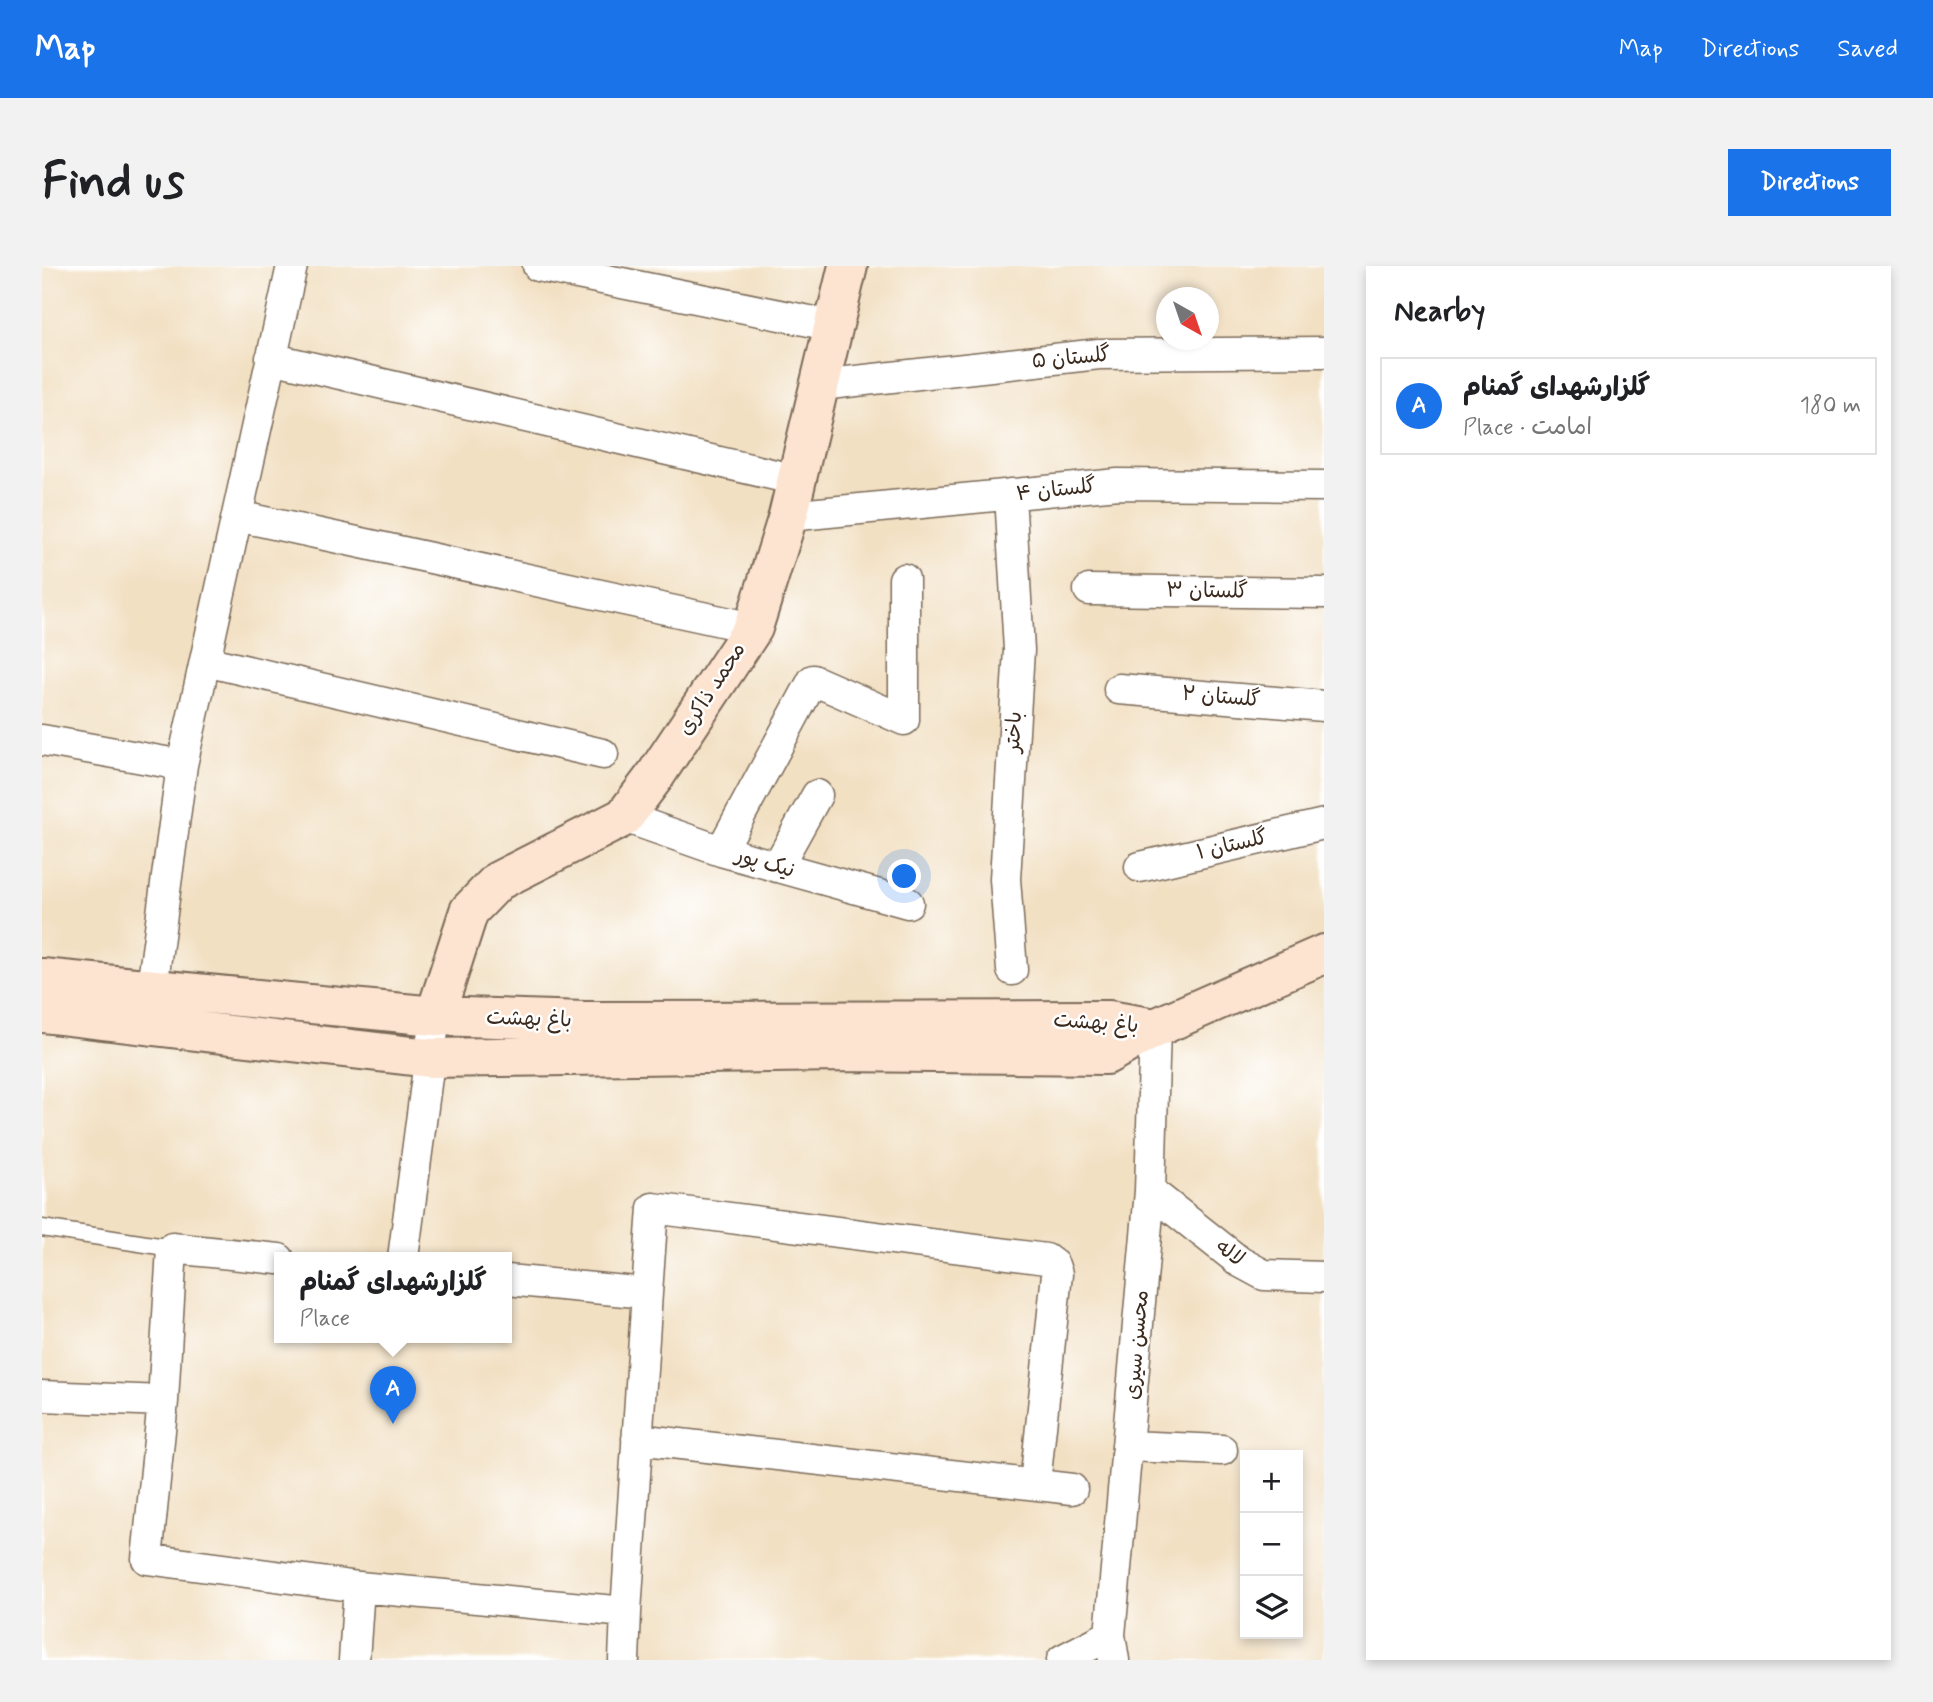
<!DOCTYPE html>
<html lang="en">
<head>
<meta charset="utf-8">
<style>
  :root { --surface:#fff; --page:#f2f2f2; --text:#202124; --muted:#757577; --line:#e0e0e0; --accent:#1a73e8 }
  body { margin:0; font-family:Mynerve,"Playpen Sans Arabic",sans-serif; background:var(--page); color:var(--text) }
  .controls { position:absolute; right:21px; bottom:21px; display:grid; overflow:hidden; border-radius:0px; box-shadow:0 4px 10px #0003 }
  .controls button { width:63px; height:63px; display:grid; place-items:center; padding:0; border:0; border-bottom:2px solid var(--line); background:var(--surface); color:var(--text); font:35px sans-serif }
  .compass { position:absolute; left:1114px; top:21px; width:63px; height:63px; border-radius:50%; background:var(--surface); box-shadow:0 4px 10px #0003; rotate:140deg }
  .you { position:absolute; left:863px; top:611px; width:24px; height:24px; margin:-18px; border:5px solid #fff; border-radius:50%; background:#1a73e8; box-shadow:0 0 0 10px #1a73e833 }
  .badge { display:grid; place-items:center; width:46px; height:46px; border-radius:50%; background:var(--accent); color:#fff; font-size:23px; font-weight:700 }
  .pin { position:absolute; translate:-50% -58px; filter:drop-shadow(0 2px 4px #0008) }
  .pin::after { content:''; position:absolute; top:37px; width:24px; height:21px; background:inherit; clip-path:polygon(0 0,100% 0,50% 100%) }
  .popup { position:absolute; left:232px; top:986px; width:238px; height:91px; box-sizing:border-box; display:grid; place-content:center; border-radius:0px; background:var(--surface); filter:drop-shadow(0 2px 5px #0005); font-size:23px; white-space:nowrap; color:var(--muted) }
  .popup b { font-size:26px; color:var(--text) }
  .popup::after { content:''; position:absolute; left:50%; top:100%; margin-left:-14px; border:14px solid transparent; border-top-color:var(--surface) }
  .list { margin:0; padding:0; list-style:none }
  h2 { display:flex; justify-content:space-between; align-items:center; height:91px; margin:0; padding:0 28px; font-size:30px }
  h2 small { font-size:23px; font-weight:400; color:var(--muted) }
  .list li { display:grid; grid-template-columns:46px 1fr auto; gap:21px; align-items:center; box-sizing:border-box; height:98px; margin:0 14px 14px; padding:0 14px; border:2px solid var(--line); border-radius:0px }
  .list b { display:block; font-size:26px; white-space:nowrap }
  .list p { margin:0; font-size:23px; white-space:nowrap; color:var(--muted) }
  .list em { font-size:23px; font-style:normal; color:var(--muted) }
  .icon { flex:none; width:38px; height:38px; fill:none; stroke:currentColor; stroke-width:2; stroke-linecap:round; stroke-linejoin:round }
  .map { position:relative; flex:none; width:1282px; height:1394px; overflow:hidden; border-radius:0px }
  header { display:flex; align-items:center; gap:42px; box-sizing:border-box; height:98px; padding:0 35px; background:var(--accent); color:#fff }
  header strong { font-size:33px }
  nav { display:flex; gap:38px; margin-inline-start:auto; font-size:24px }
  .intro { display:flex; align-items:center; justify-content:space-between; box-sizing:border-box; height:168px; padding:0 42px }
  h1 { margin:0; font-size:49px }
  .button { padding:18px 32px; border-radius:0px; background:var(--accent); color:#fff; font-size:24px; font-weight:700 }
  main { display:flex; gap:42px; padding:0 42px }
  aside { flex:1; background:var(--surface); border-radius:0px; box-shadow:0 4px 10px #0003 }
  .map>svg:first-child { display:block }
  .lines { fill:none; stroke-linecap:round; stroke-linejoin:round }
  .lane-casing { stroke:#7b6a58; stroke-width:19 }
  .street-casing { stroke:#7b6a58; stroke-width:33 }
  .secondary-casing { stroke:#7b6a58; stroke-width:42 }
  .lane { stroke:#fff; stroke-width:16 }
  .street { stroke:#fff; stroke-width:30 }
  .secondary { stroke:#fde4d1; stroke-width:38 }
  .labels { text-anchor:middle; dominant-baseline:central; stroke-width:5; stroke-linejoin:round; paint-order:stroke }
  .street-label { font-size:21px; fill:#3b2a1e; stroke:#fff }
</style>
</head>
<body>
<header>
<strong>Map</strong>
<nav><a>Map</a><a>Directions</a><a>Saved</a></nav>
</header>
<div class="intro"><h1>Find us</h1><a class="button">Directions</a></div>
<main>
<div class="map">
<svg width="1282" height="1394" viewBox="0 0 1282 1394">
  <rect width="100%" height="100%" fill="#fff"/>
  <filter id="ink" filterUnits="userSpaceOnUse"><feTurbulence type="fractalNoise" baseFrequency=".0143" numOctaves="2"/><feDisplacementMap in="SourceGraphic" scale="14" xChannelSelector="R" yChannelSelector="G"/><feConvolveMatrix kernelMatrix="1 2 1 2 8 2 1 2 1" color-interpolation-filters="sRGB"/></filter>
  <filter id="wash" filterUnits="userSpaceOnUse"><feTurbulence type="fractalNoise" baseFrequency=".00686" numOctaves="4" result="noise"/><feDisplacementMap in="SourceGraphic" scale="28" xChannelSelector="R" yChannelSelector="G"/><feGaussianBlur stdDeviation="1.57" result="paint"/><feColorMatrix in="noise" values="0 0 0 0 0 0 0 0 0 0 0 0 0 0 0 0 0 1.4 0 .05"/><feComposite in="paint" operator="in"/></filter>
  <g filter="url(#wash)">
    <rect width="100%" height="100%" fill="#f2e0c3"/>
  </g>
  <g filter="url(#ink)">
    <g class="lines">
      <defs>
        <path id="lane" d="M0,962L130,982"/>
        <path id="street" d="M496,0L792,60
          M229,92L755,214
          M778,119L1057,88L1282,86
          M968,228L977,384L963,613L970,704
          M195,250L711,362
          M746,250L1076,218L1282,220
          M1047,324L1282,327
          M163,395L561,488
          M1077,423L1282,440
          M0,474L140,499
          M582,551L679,585L866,637
          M679,585L771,414L862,454V313
          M735,601L775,529
          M1098,601L1282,558
          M110,722L140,499L250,0
          M1108,925L1198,996L1222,1009L1282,1011
          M361,992L393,750
          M237,993L130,982L121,1135L105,1293L317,1321L584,1346L605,1027L465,1014
          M605,1027L611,942L1004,993L1012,999L1015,1008L993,1218
          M0,1130L121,1135
          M595,1173L1030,1223
          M1087,1180L1180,1184
          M312,1394L317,1321
          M582,1394L584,1346
          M1020,1394L1068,1369
          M1072,1394L1068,1369L1108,925L1113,762"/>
        <path id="secondary" d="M0,712L393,750L543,755L1067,754L1113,762
          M0,747L387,792L798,786L1064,789L1113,762L1282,688
          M393,750L427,645L456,615L582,551L613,510L711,362L746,250L806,0"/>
      </defs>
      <use href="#lane" class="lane-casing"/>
      <use href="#street" class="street-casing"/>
      <use href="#secondary" class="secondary-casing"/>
      <use href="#lane" class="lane"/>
      <use href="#street" class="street"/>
      <use href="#secondary" class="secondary"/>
    </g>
  </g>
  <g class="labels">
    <g class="street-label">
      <text transform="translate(1029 92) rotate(-5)">گلستان ۵</text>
      <text transform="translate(1014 224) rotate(-6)">گلستان ۴</text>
      <text transform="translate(1165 325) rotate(1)">گلستان ۳</text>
      <text transform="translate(670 423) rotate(-57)">محمد ذاکری</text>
      <text transform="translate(1179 431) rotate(5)">گلستان ۲</text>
      <text transform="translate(972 466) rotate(-87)">باختر</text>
      <text transform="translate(1190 579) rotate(-13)">گلستان ۱</text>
      <text transform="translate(723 597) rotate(16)">نیک پور</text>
      <text transform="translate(487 753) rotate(2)">باغ بهشت</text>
      <text transform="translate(1054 757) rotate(4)">باغ بهشت</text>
      <text transform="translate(1188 987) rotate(37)">لاله</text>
      <text transform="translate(1095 1079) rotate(-85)">محسن سیری</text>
    </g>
  </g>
</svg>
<div class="controls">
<button>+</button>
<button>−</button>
<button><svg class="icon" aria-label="layers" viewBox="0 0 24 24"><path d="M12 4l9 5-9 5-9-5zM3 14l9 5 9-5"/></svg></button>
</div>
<svg class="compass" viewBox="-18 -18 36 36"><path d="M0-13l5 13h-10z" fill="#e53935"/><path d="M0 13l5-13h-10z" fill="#757577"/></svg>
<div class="you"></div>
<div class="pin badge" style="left:351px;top:1158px">A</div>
<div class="popup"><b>گلزارشهدای گمنام</b>Place</div>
</div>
<aside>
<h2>Nearby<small></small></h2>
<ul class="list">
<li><span class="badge">A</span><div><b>گلزارشهدای گمنام</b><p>Place · امامت</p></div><em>180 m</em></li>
</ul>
</aside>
</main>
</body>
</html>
